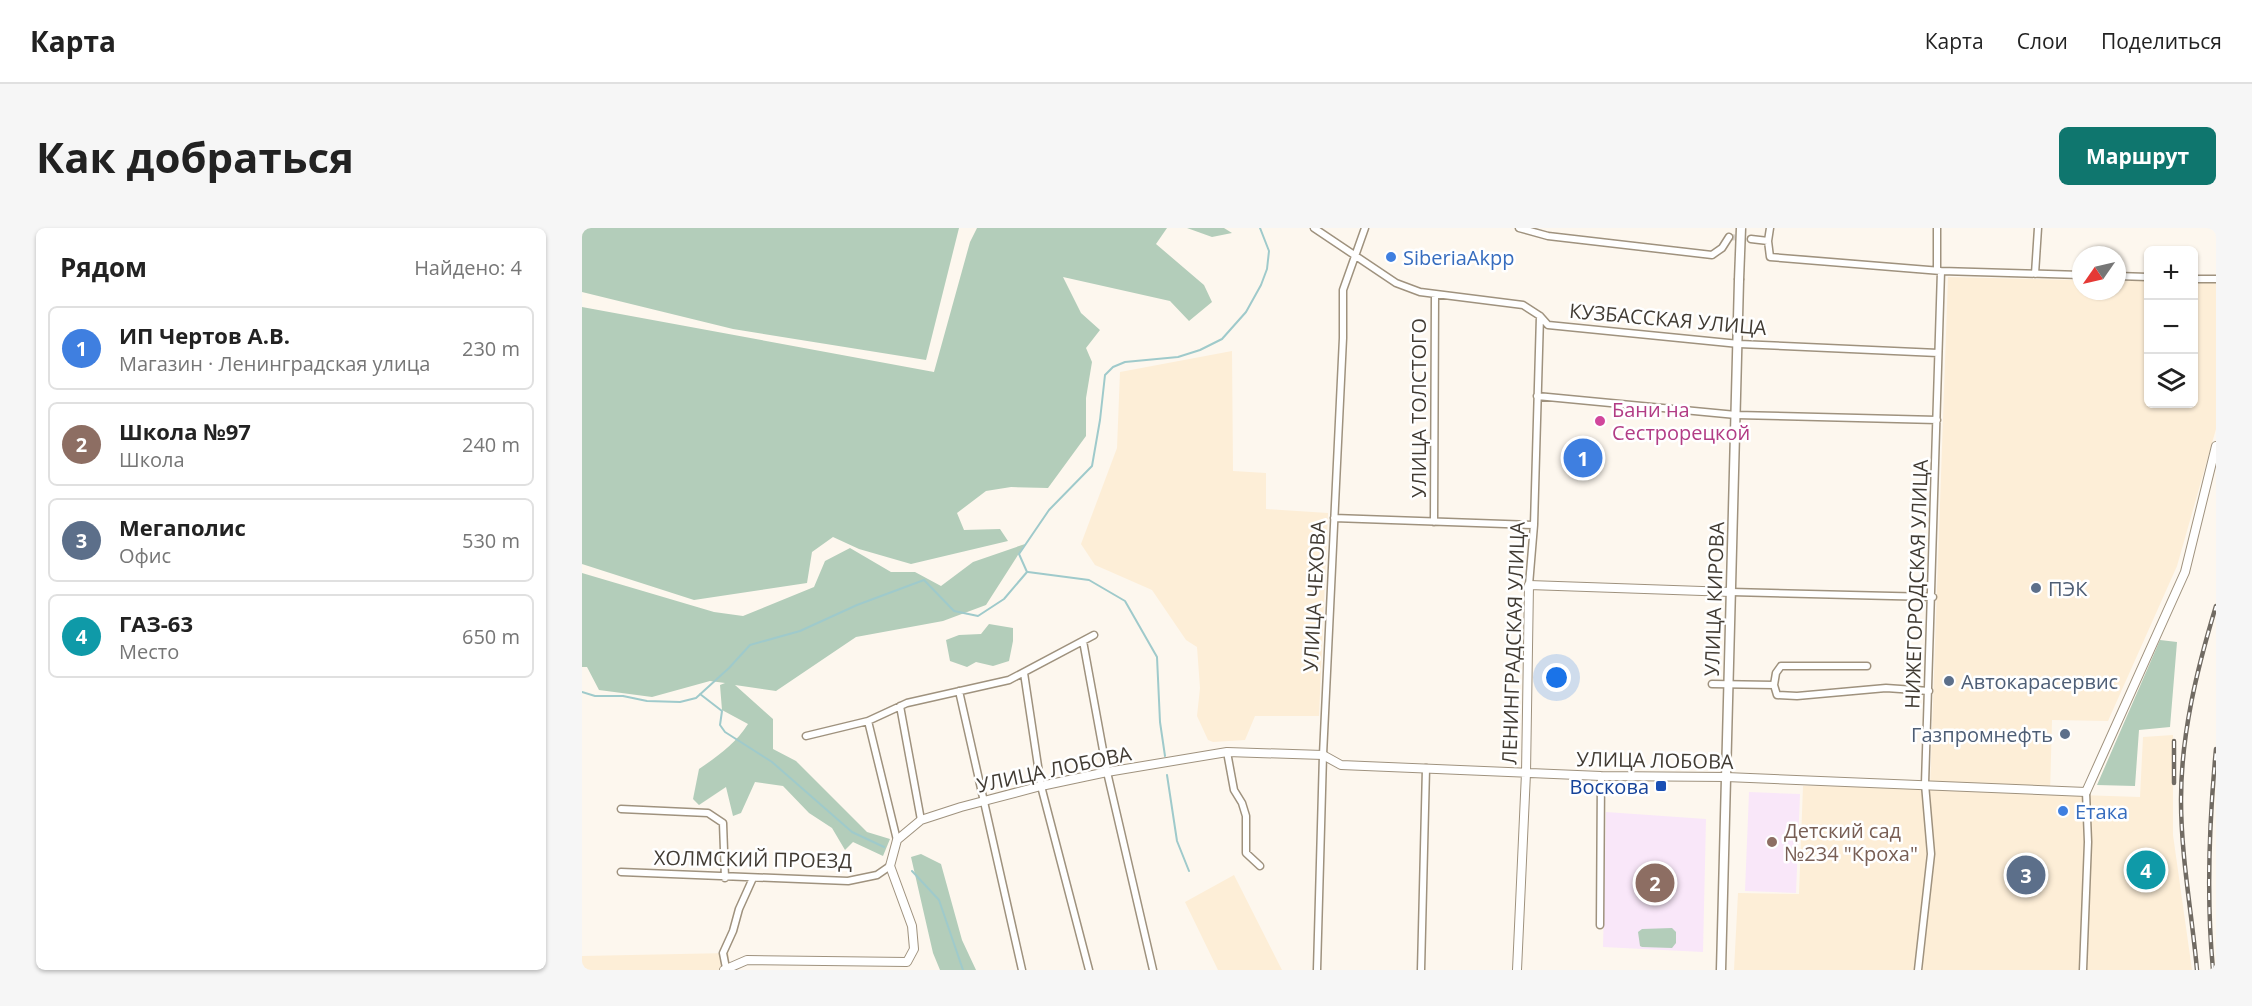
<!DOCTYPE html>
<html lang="ru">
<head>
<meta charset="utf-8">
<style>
  :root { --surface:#fff; --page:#f6f6f6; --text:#222; --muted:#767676; --line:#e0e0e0; --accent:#0f766e }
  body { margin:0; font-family:"Open Sans",sans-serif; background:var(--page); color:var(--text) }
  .controls { position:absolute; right:18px; top:18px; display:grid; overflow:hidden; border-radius:9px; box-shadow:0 2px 4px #0004 }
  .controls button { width:54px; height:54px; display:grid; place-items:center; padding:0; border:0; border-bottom:2px solid var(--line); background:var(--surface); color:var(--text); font:30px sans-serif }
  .compass { position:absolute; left:1490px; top:18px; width:54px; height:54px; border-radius:50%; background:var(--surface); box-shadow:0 2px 4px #0004; rotate:236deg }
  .you { position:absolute; left:975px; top:450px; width:21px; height:21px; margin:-15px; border:4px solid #fff; border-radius:50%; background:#1a73e8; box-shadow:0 0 0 9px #1a73e833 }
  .badge { display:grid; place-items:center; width:39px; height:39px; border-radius:50%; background:var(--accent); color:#fff; font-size:20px; font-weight:700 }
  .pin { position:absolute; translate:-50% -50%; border:3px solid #fff; box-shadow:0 2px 6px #0006 }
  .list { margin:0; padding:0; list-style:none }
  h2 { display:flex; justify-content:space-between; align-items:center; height:78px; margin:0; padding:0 24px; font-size:26px }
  h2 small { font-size:20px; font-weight:400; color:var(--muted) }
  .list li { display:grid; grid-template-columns:39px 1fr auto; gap:18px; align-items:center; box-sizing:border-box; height:84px; margin:0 12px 12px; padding:0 12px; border:2px solid var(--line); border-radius:9px }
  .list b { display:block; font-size:22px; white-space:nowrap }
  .list p { margin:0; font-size:20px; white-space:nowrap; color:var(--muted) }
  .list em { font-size:20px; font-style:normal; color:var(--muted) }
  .icon { flex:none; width:33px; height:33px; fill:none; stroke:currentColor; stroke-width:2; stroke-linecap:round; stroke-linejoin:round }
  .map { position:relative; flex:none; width:1634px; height:742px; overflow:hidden; border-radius:9px }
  header { display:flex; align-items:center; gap:36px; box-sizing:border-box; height:84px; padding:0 30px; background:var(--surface); border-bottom:2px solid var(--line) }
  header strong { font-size:28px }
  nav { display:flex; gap:33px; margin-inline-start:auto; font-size:21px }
  .intro { display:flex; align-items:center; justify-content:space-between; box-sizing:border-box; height:144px; padding:0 36px }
  h1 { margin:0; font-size:42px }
  .button { padding:15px 27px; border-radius:9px; background:var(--accent); color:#fff; font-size:21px; font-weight:700 }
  main { display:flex; gap:36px; padding:0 36px }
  aside { flex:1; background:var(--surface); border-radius:9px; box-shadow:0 2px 4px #0004 }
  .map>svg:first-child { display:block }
  .built { fill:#fdeed7 }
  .education { fill:#f9e7f9 }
  .green { fill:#b3cdba }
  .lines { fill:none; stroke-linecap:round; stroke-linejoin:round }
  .stream { stroke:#9fcacb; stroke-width:2 }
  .minor-tunnel { stroke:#d7d1c9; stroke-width:6; stroke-dasharray:6 3; stroke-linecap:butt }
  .minor-casing { stroke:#9f927e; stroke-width:9 }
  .tertiary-casing { stroke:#9f927e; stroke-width:10 }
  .secondary-casing { stroke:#9f927e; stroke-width:11 }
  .minor { stroke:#fff; stroke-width:6 }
  .tertiary { stroke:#fff; stroke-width:8 }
  .secondary { stroke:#fff; stroke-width:8 }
  .rail-casing { stroke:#716b63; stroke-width:4.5 }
  .rail { stroke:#fff; stroke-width:2; stroke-dasharray:7; stroke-linecap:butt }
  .secondary-bridge-casing { stroke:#9f927e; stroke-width:11; stroke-linecap:butt }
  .secondary-bridge { stroke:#fff; stroke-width:8 }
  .shop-dot { fill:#3f7fe0; stroke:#fff; stroke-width:2 }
  .hotel-dot { fill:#d1479c; stroke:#fff; stroke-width:2 }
  .service-dot { fill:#5c6f8a; stroke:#fff; stroke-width:2 }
  .transit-dot { fill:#1a4fb4; stroke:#fff; stroke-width:2 }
  .education-dot { fill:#8d6e63; stroke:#fff; stroke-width:2 }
  .labels { text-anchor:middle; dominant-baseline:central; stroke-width:5; stroke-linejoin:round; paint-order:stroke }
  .shop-label { font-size:20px; fill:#366cbe; stroke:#fff; text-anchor:start }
  .street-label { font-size:20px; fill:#413b33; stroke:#fff }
  .hotel-label { font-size:20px; fill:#b23c85; stroke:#fff; text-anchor:start }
  .service-label { font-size:20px; fill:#4e5e75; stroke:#fff; text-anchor:start }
  .transit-label { font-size:20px; fill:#164399; stroke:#fff; text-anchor:end }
  .education-label { font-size:20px; fill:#785e54; stroke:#fff; text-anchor:start }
</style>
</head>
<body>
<header>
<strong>Карта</strong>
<nav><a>Карта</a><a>Слои</a><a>Поделиться</a></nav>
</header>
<div class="intro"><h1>Как добраться</h1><a class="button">Маршрут</a></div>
<main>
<aside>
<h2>Рядом<small>Найдено: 4</small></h2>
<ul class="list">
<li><span class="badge" style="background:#3f7fe0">1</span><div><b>ИП Чертов А.В.</b><p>Магазин · Ленинградская улица</p></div><em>230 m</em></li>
<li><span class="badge" style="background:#8d6e63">2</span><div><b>Школа №97</b><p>Школа</p></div><em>240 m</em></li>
<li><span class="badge" style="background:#5c6f8a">3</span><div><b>Мегаполис</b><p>Офис</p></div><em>530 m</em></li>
<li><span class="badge" style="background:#0f9aa8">4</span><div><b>ГАЗ-63</b><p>Место</p></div><em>650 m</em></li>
</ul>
</aside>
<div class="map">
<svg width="1634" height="742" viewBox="0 0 1634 742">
  <rect width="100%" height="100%" fill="#fdf7ee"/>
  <path class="built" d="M1366,49L1499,52V63H1535V53H1566V176H1612V54L1634,55V201L1595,338L1526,493L1470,492L1468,566L1558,569L1561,509L1591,507V607L1610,742H1152L1156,665L1217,666L1221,558L1348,559Z
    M650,123L651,243L684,245V281L746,285L737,488H673L663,512L631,514L626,512L615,488L618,460L615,419L604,412L570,362L513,337L499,316L535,220L538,144Z
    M652,647L700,742H636L603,674Z
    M147,725L146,742H0V728Z"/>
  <path class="education" d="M1167,564L1218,566L1214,665L1163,663Z
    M1024,584L1124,591L1121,724L1021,719Z"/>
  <path class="green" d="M0,0H377L344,132L151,101L0,64Z
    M395,0H585L574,16L622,57L630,74L607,93L588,73L481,49L499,85L518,102L504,120L510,134L504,170V208L466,260L429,259L404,263L375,285L382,302L418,301L426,313L329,336L277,321L251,309L230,324L225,355L112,372L0,336V79L352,144L388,14Z
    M605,0H642L650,5L630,9Z
    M443,316L404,377L361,393L274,409L194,463L153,457L191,491V521L214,533L285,604L308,611L301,628L271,614L263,622L250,600L227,585L201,558L173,554L159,585L151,588L144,559L117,577L111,571L117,541C136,528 154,515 166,496L140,482L138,457L143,455L128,453L70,469L17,462L5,439H0V345L132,384L161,388L232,359L243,333L268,320L309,344H333L359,358L391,334Z
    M407,396L431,400V413L427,433L411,438L394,434L385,439L368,433L364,412L377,407L399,406Z
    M1578,412L1595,414L1588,499L1557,502L1553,558L1515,557Z
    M339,626L359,636L380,712L394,742H358L351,725L329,629Z
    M1090,700L1094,704V715L1090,720L1060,719L1058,718L1056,704L1060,701Z"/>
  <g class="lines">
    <path class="stream" d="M446,344L507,352L543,373L575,429L578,494L583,528
      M0,464L13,468H41L65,473L98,474L114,470L147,440L168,417L218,403L275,377L342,352L372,383L396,388L422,371L445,344L437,326L467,282L510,238L518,192L523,147L531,139L543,134L596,129L618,122L640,111L664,84L679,57L685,41L687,23L678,0
      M118,466L140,483L138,497L143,504L190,534L270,604L302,619
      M585,547L595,613L607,643
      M330,643L357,672L381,742"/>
    <path class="minor-tunnel" d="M1147,9L1169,11"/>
    <defs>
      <path id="minor" d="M732,0L814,55L838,64L941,77L958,88L966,97L1157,116L1356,125
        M937,0L966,8L1130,27L1140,20L1147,9
        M1169,11L1186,13L1188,29L1359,43L1499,47
        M1186,13L1188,0
        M1355,42V0
        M1453,46L1456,0
        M1535,48L1566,49
        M1612,51H1634
        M955,168L1154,187L1355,192
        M752,290L952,297
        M852,294L853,66
        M947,357L952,297L958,88
        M1149,364L1351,369
        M501,413L525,544L571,742
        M442,445L459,558L507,742
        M1130,456L1192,457L1195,467L1215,468L1304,460L1347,463
        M1192,457L1194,445L1199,438H1285
        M377,463L440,742
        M318,478L339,592
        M286,493L315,612
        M224,508L286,493L325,475L427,452L512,407
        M645,524L652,562L660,575L664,588V625L678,638
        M39,581L126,585L141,595L143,650
        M39,644L266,653L295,647L308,638
        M1018,697L1019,548
        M144,740L141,725L151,703L157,681L171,650
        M735,742L741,527L761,110V62L783,0
        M839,742L844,540
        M1336,742L1349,626L1343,556L1359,43
        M1501,742L1506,614L1504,564"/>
      <path id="tertiary" d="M142,742L165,732L325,734L332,721L330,698L308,638L315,612L339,592L379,579L459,558L525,544L645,524L741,527L759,537L1019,548L1144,549L1504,564L1603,344L1634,218
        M935,742L944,545L947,357L1149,364"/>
      <path id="secondary" d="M1139,742L1157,52"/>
    </defs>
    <use href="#minor" class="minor-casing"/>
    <use href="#tertiary" class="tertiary-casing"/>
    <use href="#secondary" class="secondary-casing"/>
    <use href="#minor" class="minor"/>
    <use href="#tertiary" class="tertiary"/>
    <use href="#secondary" class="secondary"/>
    <defs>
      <path id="rail" d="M1592,513V555
        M1615,742C1610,686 1599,629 1599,572C1599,506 1615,441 1634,378
        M1631,742C1624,668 1627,595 1634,521"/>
    </defs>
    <use href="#rail" class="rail-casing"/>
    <use href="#rail" class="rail"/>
    <defs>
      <path id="secondary-bridge" d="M1157,52L1159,0"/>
    </defs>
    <use href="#secondary-bridge" class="secondary-bridge-casing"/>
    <use href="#secondary-bridge" class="secondary-bridge"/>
  </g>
  <g class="shop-dot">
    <circle cx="809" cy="29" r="6"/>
    <circle cx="1481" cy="583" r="6"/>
  </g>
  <circle class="hotel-dot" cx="1018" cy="193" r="6"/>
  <g class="service-dot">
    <circle cx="1454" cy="360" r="6"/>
    <circle cx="1367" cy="453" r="6"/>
    <circle cx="1483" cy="506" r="6"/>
  </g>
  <rect class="transit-dot" x="1073" y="552" width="12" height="12" rx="3"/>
  <circle class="education-dot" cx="1190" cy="614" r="6"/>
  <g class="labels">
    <g class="shop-label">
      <text x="821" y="29">SiberiaAkpp</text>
      <text x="1493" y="583">Етака</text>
    </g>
    <g class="street-label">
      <text transform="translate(1086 91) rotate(5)">КУЗБАССКАЯ УЛИЦА</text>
      <text transform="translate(836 180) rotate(-90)">УЛИЦА ТОЛСТОГО</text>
      <text transform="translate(1334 356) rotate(-88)">НИЖЕГОРОДСКАЯ УЛИЦА</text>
      <text transform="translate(732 368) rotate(-87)">УЛИЦА ЧЕХОВА</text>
      <text transform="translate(1132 371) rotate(-88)">УЛИЦА КИРОВА</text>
      <text transform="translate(931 415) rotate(-88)">ЛЕНИНГРАДСКАЯ УЛИЦА</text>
      <text transform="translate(1073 532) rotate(1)">УЛИЦА ЛОБОВА</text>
      <text transform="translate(472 541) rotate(-12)">УЛИЦА ЛОБОВА</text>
      <text transform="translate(171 631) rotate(1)">ХОЛМСКИЙ ПРОЕЗД</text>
    </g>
    <g class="hotel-label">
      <text x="1030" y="181">Бани на<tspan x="1030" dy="23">Сестрорецкой</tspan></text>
    </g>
    <g class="service-label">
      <text x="1466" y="360">ПЭК</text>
      <text x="1379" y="453">Автокарасервис</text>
      <text x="1471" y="506" text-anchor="end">Газпромнефть</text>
    </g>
    <g class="transit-label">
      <text x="1067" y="558">Воскова</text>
    </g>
    <g class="education-label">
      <text x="1202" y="602">Детский сад<tspan x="1202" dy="23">№234 "Кроха"</tspan></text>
    </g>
  </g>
</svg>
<div class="controls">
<button>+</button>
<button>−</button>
<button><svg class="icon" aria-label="layers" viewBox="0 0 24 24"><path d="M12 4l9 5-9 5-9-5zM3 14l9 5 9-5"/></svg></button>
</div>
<svg class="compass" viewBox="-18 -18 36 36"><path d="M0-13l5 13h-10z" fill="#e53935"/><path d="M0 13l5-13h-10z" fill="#767676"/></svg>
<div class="you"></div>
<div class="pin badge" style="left:1001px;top:230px;background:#3f7fe0">1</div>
<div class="pin badge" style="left:1073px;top:655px;background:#8d6e63">2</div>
<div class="pin badge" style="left:1444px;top:647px;background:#5c6f8a">3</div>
<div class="pin badge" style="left:1564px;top:642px;background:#0f9aa8">4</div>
</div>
</main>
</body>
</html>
